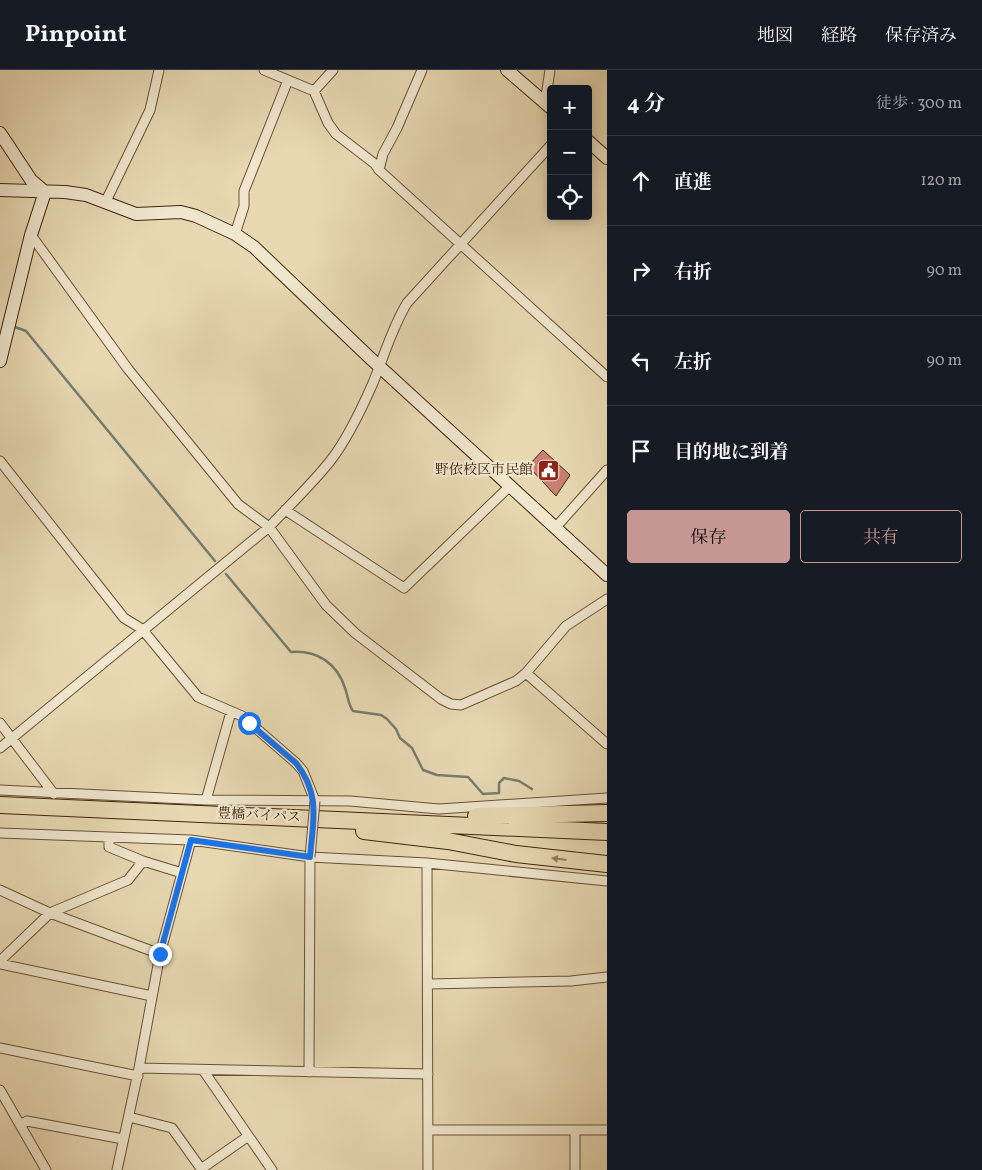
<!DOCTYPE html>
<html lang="ja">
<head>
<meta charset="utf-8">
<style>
  :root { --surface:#171b24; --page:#20242c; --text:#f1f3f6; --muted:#9ea1a6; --line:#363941; --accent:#c59692 }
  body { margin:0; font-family:Vollkorn,"Noto Serif JP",serif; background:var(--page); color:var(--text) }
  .controls { position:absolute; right:15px; top:15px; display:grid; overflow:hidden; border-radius:5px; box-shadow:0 2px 12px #0003 }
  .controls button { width:45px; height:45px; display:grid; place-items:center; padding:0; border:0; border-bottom:1px solid var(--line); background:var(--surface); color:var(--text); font:25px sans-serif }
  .stop { position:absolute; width:15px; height:15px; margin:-11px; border:4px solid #1a73e8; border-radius:50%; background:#fff }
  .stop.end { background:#1a73e8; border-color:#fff; box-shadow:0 1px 5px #0008 }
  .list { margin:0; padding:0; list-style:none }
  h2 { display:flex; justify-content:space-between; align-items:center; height:65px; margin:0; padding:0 20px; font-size:21px }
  h2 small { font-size:16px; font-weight:400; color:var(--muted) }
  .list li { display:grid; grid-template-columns:32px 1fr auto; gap:15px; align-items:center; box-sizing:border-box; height:90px; padding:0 20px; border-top:1px solid var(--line) }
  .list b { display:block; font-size:19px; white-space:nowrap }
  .list em { font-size:16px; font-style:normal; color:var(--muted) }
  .actions { display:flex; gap:10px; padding:15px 20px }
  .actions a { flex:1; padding:11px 0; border:1px solid var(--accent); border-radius:5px; text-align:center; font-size:18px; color:var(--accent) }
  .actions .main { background:var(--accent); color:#111 }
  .icon { flex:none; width:28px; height:28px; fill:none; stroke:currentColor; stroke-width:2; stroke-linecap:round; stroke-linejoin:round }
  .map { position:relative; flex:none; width:607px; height:1100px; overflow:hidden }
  header { display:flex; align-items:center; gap:30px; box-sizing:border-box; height:70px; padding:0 25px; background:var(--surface); border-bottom:1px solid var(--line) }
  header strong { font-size:24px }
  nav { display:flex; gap:28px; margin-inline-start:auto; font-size:18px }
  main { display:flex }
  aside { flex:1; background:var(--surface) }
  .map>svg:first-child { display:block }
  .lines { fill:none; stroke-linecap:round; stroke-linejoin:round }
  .stream { stroke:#747d6f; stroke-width:2.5 }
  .building { fill:#c98073; stroke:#40230e }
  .street-casing { stroke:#6a5037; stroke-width:11 }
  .secondary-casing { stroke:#40230e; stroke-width:14 }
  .highway-casing { stroke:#40230e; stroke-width:18 }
  .street { stroke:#efe6cd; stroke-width:9 }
  .secondary { stroke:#efe6cd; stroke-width:12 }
  .highway { stroke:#e7d8b2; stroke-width:16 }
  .street-bridge-casing { stroke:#6a5037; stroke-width:11; stroke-linecap:butt }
  .street-bridge { stroke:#efe6cd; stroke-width:9 }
  .oneway { fill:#947e60 }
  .route { stroke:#1a73e8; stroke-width:6 }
  .labels { text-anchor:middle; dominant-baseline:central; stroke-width:4.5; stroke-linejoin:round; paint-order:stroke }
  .poi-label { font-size:14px; fill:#40230e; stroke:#efe6cd; text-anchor:end }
  .street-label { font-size:14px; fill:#40230e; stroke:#efe6cd }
</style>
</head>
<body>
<header>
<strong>Pinpoint</strong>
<nav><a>地図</a><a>経路</a><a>保存済み</a></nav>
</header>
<main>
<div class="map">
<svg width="607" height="1100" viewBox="0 0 607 1100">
  <rect width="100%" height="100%" fill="#e7d8b2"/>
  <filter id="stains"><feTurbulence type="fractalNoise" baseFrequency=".004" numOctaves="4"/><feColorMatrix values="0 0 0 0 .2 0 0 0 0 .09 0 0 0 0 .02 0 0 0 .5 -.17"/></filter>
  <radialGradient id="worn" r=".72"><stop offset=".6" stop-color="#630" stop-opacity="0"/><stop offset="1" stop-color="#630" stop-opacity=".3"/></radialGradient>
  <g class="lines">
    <path class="stream" d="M15,257L26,261L215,491
      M226,504L291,582C317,580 337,593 345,618C348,626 348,634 353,641L381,645L387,649L396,659L400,668L412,678L423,700L437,705L468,707L483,724L499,723V713L504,708L519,711L532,719"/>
  </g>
  <path class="building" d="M543,380L570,405L556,426L528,396Z"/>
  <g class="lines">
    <defs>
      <path id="street" d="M264,0L314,21L328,53L336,64L375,94L379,100L607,307
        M314,21L333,0
        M545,33L550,0
        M379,100L383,84L397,58L422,0
        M105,133L150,40L159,0
        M235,164L244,136V121L288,10
        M31,165L128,299L238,434L269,457L326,535L355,563L441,629L451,634L461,635L516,611L526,603L566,556L607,529
        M0,391L124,548L142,559L198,627L242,646L296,693L303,701L315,731
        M285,440L404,518L511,415
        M556,457L607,400
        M526,603L607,674
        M0,653L54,724
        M0,678L269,457C290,435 313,413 331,390C348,368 362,338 373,313C384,286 392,258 407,233L551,75
        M0,720L206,730L350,731L439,739L607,728
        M206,730L231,642
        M0,763L191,770L310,787L427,793L607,811
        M109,767V777L143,791L182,803
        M427,793L428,1100
        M0,820L50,843L160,884
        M0,891L50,843L128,810L143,791
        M0,894L152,926
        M429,914L571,911L607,907
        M0,978L138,1006
        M139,998L428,1004
        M203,1000L272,1100
        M309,1002L310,787
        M0,1020L46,1100
        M129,1047L172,1058L202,1100
        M20,1055L27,1051L123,1069
        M429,1060H607
        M575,1060V1100
        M201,1099L247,1067
        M117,1100L139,998L160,884L191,770"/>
      <path id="secondary" d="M507,0L551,38
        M0,63L31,110L45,122
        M588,71L607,88
        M0,120L65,122L86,125L136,144L181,142L196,146L235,164L254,177L369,287L607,505
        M0,291L31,165L45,122"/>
      <path id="highway" d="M0,735L607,762
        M476,746L607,743
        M364,761L448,771L516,784L607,794"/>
    </defs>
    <use href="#street" class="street-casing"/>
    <use href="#secondary" class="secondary-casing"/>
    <use href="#highway" class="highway-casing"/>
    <use href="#street" class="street"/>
    <use href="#secondary" class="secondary"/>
    <use href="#highway" class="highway"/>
    <defs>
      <path id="street-bridge" d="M310,787L315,731"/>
    </defs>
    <use href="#street-bridge" class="street-bridge-casing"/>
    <use href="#street-bridge" class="street-bridge"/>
  </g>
  <defs><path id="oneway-solid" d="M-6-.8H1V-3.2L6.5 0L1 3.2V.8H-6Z" transform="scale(1.25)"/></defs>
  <use class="oneway" href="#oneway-solid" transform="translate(559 789) rotate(-173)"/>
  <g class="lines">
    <path class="route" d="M160,884L191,770L310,787C313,751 321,725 296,693L249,653"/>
  </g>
  <defs>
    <symbol id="civic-square" viewBox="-11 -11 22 22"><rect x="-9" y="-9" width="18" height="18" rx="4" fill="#8f2418" stroke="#efe6cd"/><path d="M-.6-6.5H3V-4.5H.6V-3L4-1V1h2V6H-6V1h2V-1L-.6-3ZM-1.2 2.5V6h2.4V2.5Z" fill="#fff"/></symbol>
  </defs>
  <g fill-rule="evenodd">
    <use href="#civic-square" x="536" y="388" width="25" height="25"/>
  </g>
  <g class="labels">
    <g class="poi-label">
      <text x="533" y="400">野依校区市民館</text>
    </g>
    <g class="street-label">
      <text transform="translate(259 746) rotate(3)">豊橋バイパス</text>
    </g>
  </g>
  <rect width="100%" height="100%" filter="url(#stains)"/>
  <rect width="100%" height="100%" fill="url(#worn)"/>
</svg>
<div class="controls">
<button>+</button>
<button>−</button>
<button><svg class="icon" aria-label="locate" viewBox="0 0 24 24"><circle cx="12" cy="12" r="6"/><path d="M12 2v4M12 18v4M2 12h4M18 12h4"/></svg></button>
</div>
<div class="stop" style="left:249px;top:653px"></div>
<div class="stop end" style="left:160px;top:884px"></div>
</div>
<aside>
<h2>4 分<small>徒歩 · 300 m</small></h2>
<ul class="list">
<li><svg class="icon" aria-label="ahead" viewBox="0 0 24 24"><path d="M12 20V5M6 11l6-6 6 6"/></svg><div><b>直進</b></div><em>120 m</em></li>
<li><svg class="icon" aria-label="right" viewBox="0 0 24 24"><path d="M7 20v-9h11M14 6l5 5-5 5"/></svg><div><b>右折</b></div><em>90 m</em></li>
<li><svg class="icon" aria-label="left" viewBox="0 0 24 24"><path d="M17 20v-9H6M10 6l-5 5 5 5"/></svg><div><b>左折</b></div><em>90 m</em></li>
<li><svg class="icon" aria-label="arrive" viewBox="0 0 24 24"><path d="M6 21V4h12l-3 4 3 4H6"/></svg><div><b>目的地に到着</b></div></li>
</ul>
<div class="actions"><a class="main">保存</a><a>共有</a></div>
</aside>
</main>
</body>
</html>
